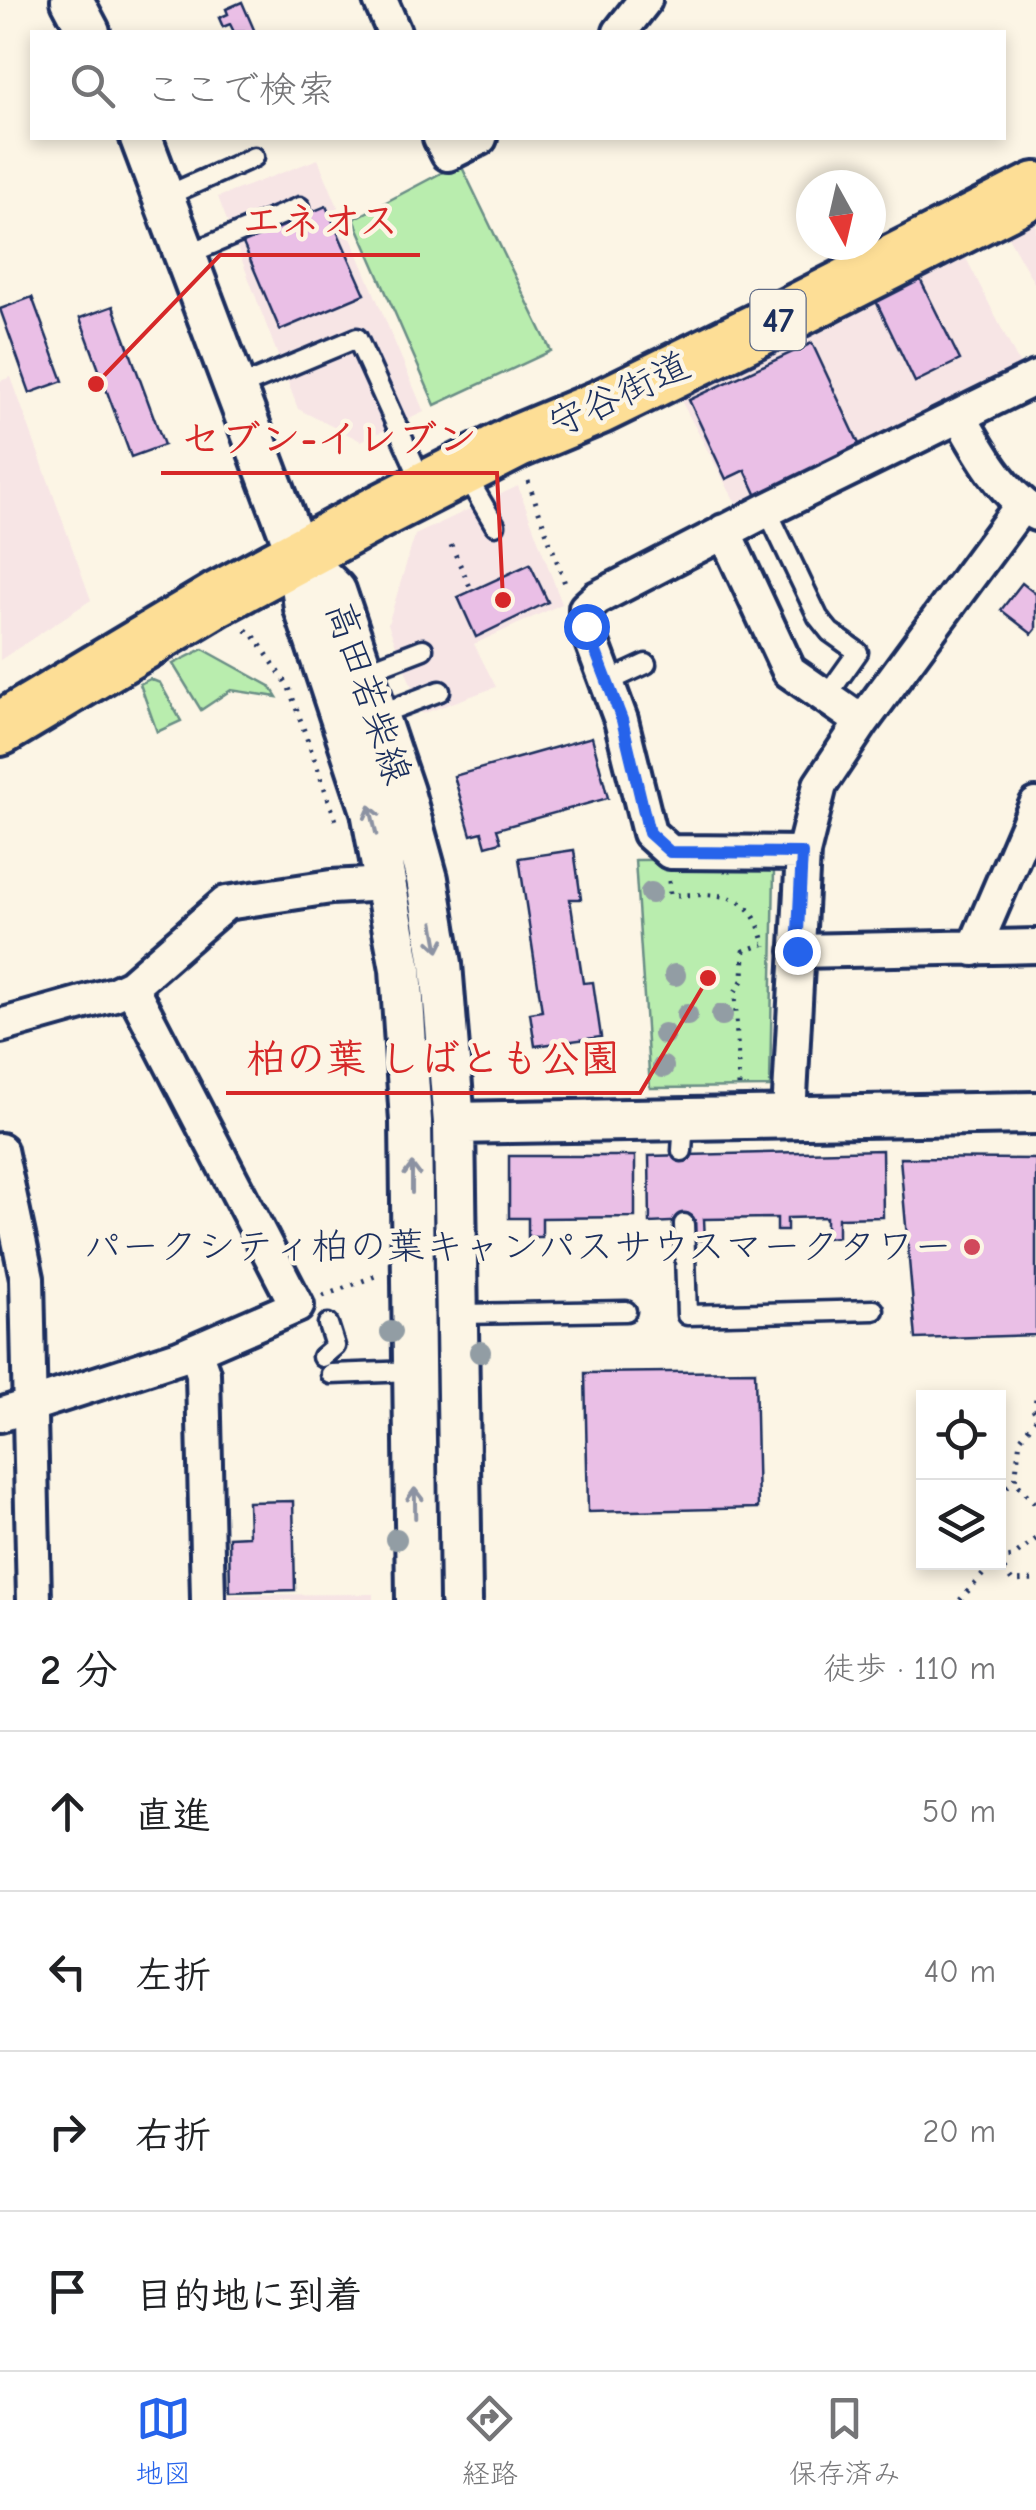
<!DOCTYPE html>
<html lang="ja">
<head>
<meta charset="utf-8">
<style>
  :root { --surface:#fff; --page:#f6f6f6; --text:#202124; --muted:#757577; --line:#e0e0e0; --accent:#2563eb }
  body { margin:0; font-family:"Comic Neue","Klee One",sans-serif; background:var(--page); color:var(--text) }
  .controls { position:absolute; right:30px; bottom:30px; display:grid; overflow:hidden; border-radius:0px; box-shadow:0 5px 15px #0003 }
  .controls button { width:90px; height:90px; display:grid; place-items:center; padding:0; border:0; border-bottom:2px solid var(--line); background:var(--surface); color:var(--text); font:50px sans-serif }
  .compass { position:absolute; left:796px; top:170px; width:90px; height:90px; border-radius:50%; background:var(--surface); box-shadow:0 5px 15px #0003; rotate:172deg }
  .stop { position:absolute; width:30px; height:30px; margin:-22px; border:8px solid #2563eb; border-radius:50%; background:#fff }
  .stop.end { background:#2563eb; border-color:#fff; box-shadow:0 2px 10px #0008 }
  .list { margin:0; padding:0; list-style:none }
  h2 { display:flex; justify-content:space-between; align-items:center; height:130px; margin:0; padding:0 40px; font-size:42px }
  h2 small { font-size:32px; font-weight:400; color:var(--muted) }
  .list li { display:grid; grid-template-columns:65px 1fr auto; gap:30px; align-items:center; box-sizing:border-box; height:160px; padding:0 40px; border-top:2px solid var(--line) }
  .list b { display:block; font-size:38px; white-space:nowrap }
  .list em { font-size:32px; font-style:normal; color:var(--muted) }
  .icon { flex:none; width:55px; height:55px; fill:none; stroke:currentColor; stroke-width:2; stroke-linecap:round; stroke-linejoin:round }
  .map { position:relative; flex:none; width:1036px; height:1600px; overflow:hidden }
  .search { position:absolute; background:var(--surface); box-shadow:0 5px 15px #0003; left:30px; right:30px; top:30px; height:110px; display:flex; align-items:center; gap:25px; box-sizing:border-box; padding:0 35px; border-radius:0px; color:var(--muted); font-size:38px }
  .sheet { height:770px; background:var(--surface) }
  nav { display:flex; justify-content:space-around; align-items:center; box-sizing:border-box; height:140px; border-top:2px solid var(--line); background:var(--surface); font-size:28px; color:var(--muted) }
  nav a { display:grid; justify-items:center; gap:5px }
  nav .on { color:var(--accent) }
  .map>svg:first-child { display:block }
  .built { fill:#f7e5e5 }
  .green { fill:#b9edae; stroke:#6a8e86; stroke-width:2.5 }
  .building { fill:#eabfe6; stroke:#1b2f5e; stroke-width:2.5 }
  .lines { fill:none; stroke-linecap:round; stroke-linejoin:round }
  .service-casing { stroke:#1b2f5e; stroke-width:25 }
  .minor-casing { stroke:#1b2f5e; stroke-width:40 }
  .tertiary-casing { stroke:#1b2f5e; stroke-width:48 }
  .primary-casing { stroke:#1b2f5e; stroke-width:60 }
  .path { stroke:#1b2f5e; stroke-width:5; stroke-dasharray:2.5 8; stroke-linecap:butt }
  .service { stroke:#fcf5e5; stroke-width:18 }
  .minor { stroke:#fcf5e5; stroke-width:32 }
  .tertiary { stroke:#fcf5e5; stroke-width:40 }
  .primary { stroke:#fdde96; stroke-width:52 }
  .tree { fill:#929da4 }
  .oneway { stroke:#8c92a2 }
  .route { stroke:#2563eb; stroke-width:12 }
  .poi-dot { fill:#d1495b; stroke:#fcf5e5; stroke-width:4 }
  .labels { text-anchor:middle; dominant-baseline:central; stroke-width:9; stroke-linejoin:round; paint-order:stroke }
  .shield { fill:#fcf5e5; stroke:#5e6a86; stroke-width:2.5 }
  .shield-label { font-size:35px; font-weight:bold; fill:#1b2f5e }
  .street-label { font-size:38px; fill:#1b2f5e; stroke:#fcf5e5 }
  .poi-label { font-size:38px; fill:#1b2f5e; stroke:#fcf5e5; text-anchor:end }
  .leader { fill:none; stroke:#d62828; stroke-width:4 }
  .callout-dot { fill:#d62828; stroke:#fcf5e5; stroke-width:4 }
  .callout-label { font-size:40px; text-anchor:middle; font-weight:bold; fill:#d62828; stroke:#fcf5e5; stroke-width:9; stroke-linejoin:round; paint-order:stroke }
</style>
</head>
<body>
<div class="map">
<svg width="1036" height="1600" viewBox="0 0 1036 1600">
  <rect width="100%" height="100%" fill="#fcf5e5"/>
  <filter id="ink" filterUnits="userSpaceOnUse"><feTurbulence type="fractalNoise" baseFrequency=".01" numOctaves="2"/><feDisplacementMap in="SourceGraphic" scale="20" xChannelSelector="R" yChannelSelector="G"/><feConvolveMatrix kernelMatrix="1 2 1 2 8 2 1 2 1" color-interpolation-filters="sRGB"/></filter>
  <g filter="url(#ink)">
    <path class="built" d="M318,159L424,412L361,441L298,409L218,197Z
      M1036,211V286L1003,228Z
      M961,248L1021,367L739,509L677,393Z
      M11,377L91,600L0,660V381Z
      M518,486L562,604L474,644L496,687L422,714L388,624L415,535Z
      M373,1594V1600H222V1595Z"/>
    <path class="green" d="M460,163L551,351L435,405L354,219Z
      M203,649L270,686L277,697L231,690L201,710L173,664Z
      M150,679L160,683L181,721L157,732L140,684Z
      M764,859L774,869L770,1087L650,1088L635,860Z"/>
    <path class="building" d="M242,2L255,32H234L230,24L223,27L219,18L228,14L226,9Z
      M326,206L365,294L280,330L242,241Z
      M920,279L960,360L915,382L876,301Z
      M32,297L63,381L30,393L0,309Z
      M113,306L164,445L131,457L80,318Z
      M812,343L860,446L757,496L745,470L726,479L689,400Z
      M530,564L548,602L476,637L458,597Z
      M1022,583L1036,594V629L1032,634L1001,610Z
      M592,737L608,798L497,829L501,842L486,846L482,832L471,835L454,776Z
      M574,850L581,899H570L583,983L593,982L601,1037L535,1046L530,1013L542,1011L519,858Z
      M882,1150L883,1217L838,1218V1237L826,1238V1217L787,1218V1231H777V1218L704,1219L705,1240H690V1221L650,1223L649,1156Z
      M509,1156H635V1217L542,1218V1237H528V1218H509Z
      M900,1158L1036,1159V1335L916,1339Z
      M755,1371L758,1508L588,1512L585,1373Z
      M293,1501L295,1590L230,1592L229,1537L249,1536L248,1502Z"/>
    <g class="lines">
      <defs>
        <path id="service" d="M164,197L254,157
          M186,255L300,207
          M237,388L357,338L423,484
          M465,474L495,525
          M767,510L818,617L830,632L858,652L826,697
          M363,672L423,649
          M607,682L646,664
          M377,715L440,691
          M682,1151L684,1120
          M684,1224L687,1315L874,1310
          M459,1314L626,1311
          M322,1357L335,1346L328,1324
          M331,1374L413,1371"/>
        <path id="minor" d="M380,0L394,32
          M620,32L645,0
          M440,138L448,154L480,138
          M960,417C980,453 1001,491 1036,514
          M724,531L789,671L862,722
          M803,853L820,785L862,722L1022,505
          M974,949L1036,805
          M797,951L1036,946
          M0,1026L114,994L131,986L226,903L331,887L387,884
          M789,1115L803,853L670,852L649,833L621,720L586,626V608L597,598L767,510L1036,378
          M0,1150L27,1278L34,1600
          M195,1351L203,1373L208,1600
          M0,1415L179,1357L297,1306L135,994"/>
        <path id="tertiary" d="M72,0L89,32
          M141,138L298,555L305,608L372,811L401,969L411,1121L417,1600
          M298,555L335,591L403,792L427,879L441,964L454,1123L461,1600
          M454,1123L1036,1113"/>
        <path id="primary" d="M0,729L217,599L379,512L516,442L600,407L784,317L1036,189"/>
      </defs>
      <use href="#service" class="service-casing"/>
      <use href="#minor" class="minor-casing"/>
      <use href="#tertiary" class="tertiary-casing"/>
      <use href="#primary" class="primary-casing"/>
      <path class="path" d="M528,481L567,589
        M451,545L472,591
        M246,630L254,636L288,685L338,826
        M669,881L670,895C721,895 751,887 765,946
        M739,1086L735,992L743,979L744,951L764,944
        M323,1296L378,1275
        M1036,1399L1033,1409L1036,1413
        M1036,1419L1020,1439L1015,1481L1036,1505
        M998,1493L1015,1481
        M998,1559L1013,1557L1036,1539
        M998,1561L1012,1581L1036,1580
        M960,1600L994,1562"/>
      <use href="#service" class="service"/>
      <use href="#minor" class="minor"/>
      <use href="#tertiary" class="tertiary"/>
      <use href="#primary" class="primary"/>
    </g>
    <g class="tree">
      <circle cx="651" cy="893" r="11"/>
      <circle cx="675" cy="975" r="11"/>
      <circle cx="687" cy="1015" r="11"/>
      <circle cx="722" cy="1015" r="11"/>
      <circle cx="664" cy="1034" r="11"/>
      <circle cx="663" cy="1067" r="11"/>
      <circle cx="391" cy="1332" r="11"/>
      <circle cx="480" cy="1352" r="11"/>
      <circle cx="396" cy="1539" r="11"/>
    </g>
    <defs><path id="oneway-shaft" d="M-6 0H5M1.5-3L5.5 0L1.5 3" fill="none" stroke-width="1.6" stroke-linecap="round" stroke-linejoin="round" transform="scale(2.5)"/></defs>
    <g class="oneway">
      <use href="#oneway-shaft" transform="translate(373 820) rotate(-103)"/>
      <use href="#oneway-shaft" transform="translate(436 937) rotate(80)"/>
      <use href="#oneway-shaft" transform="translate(412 1178) rotate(-90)"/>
      <use href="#oneway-shaft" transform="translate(415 1503) rotate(-91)"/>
    </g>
  </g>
  <g class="lines" filter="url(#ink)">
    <path class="route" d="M586,626L622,720L649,833L670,852L802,853L797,951"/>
  </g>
  <circle class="poi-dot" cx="972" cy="1247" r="10"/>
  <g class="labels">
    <rect class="shield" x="750.5" y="290" width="55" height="60" rx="8"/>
    <g class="shield-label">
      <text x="778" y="320">47</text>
    </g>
    <g class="street-label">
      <text transform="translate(619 395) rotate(-25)">守谷街道</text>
      <text transform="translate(368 693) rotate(71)">高田若柴線</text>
    </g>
    <g class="poi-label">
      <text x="952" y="1247">パークシティ柏の葉キャンパスサウスマークタワー</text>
    </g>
  </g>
  <path class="leader" d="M96 384L220 255H420M503 600L497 473H161M708 978L640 1093H226"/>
  <g class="callout-dot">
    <circle cx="96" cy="384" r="10"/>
    <circle cx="503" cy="600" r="10"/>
    <circle cx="708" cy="978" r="10"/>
  </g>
  <g class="callout-label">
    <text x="320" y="234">エネオス</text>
    <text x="329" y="452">セブン-イレブン</text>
    <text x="433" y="1072">柏の葉 しばとも公園</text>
  </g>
</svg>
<div class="controls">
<button><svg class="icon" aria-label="locate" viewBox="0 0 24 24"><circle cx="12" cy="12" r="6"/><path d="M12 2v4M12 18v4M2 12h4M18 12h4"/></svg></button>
<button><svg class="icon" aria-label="layers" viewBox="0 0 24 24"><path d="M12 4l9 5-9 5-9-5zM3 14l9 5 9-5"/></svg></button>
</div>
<svg class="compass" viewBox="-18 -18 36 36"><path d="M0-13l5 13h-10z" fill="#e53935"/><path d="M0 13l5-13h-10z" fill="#757577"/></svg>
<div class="stop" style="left:586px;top:626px"></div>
<div class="stop end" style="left:797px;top:951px"></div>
<div class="search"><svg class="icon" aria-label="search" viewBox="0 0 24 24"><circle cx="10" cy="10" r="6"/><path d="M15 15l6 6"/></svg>ここで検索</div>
</div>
<section class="sheet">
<h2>2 分<small>徒歩 · 110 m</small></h2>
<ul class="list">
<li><svg class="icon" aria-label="ahead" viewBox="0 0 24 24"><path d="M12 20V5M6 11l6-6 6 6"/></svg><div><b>直進</b></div><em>50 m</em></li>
<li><svg class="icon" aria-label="left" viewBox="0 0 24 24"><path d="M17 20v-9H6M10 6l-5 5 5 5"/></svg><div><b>左折</b></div><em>40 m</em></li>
<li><svg class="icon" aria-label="right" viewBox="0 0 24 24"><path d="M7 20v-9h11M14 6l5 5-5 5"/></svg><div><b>右折</b></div><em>20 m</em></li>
<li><svg class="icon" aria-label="arrive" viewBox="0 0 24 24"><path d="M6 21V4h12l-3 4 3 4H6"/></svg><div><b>目的地に到着</b></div></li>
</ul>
</section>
<nav>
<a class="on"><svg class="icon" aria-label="map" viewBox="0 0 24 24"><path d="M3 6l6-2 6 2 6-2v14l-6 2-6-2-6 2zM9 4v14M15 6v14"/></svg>地図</a>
<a><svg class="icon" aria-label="directions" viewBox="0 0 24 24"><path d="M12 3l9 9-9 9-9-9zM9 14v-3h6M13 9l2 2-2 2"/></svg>経路</a>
<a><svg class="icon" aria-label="saved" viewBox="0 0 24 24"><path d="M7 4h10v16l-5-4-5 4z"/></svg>保存済み</a>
</nav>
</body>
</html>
